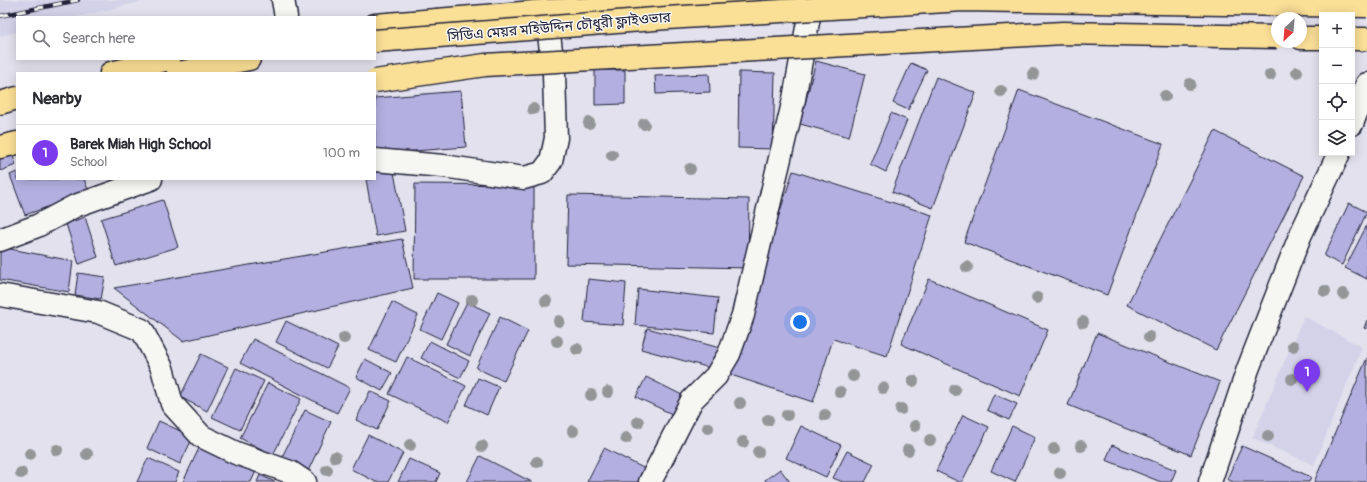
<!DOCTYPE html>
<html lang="en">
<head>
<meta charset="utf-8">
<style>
  :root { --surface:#fff; --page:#f7f7f7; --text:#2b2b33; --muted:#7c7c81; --line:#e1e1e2; --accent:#7c3aed }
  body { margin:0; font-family:Pangolin,"Noto Sans Bengali",sans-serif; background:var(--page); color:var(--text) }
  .controls { position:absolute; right:12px; top:12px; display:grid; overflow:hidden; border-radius:0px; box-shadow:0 2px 10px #0003 }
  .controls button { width:36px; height:36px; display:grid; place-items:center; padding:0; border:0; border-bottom:1px solid var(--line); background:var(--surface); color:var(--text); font:20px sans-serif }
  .compass { position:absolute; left:1271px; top:12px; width:36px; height:36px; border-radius:50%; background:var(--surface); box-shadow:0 2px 10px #0003; rotate:206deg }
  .you { position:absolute; left:800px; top:322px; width:14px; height:14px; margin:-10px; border:3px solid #fff; border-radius:50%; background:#1a73e8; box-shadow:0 0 0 6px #1a73e833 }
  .badge { display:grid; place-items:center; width:26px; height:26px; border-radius:50%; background:var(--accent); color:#fff; font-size:13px; font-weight:700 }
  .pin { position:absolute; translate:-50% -33px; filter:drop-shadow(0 1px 2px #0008) }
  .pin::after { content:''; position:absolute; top:21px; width:14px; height:12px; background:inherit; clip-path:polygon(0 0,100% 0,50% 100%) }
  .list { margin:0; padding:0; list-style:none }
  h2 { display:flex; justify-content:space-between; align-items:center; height:52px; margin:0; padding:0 16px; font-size:17px }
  h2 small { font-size:13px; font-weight:400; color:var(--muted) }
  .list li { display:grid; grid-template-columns:26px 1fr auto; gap:12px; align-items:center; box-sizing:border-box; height:56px; padding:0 16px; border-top:1px solid var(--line) }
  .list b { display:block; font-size:15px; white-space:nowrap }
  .list p { margin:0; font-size:13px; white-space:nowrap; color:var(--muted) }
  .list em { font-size:13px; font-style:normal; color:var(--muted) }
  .icon { flex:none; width:22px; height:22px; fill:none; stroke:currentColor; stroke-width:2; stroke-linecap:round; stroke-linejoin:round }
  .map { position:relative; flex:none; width:1367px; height:482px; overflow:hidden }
  .search { position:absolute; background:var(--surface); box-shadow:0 2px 10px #0003; left:16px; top:16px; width:360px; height:44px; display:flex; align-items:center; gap:10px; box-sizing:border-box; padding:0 14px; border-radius:0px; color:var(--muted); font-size:15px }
  .panel { position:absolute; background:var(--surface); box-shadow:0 2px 10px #0003; left:16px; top:72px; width:360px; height:108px; border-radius:0px }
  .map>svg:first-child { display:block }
  .built { fill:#d4d2e9 }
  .building { fill:#b3b0e1; stroke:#22223b }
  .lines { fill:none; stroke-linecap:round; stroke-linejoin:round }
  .minor-casing { stroke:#22223b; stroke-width:25 }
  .highway-casing { stroke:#22223b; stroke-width:25 }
  .minor { stroke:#f6f6f2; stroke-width:22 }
  .highway { stroke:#fadf96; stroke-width:22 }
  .rail-casing { stroke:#22223b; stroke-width:4.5 }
  .rail { stroke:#f6f6f2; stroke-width:3; stroke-dasharray:9; stroke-linecap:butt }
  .highway-bridge-casing { stroke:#22223b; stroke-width:25; stroke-linecap:butt }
  .highway-bridge { stroke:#fadf96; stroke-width:22 }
  .tree { fill:#939597 }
  .labels { text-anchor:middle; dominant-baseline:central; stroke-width:3; stroke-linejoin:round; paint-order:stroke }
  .street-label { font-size:14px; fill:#22223b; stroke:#f6f6f2 }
</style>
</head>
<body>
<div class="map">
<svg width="1367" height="482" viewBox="0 0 1367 482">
  <rect width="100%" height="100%" fill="#e2e1ed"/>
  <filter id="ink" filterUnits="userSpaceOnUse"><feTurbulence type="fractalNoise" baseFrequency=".025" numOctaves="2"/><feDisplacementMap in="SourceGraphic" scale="8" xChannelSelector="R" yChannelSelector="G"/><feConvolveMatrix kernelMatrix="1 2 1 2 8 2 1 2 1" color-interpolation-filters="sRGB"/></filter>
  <g filter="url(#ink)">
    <path class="built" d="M0,0H148L77,17H17V32L0,36Z
      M1304,316L1362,347L1314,465L1252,438Z"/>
    <path class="building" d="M816,61L865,74L849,137L800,124Z
      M911,63L927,70L908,110L893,103Z
      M595,70H625V104L595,105Z
      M739,72L775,73L773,149L738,148Z
      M709,74L710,92L656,94L655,76Z
      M936,77L976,93L933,208L892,192Z
      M1019,90L1163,144L1107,295L964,242Z
      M461,91L466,147L375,154V98Z
      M891,113L907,120L886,172L870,164Z
      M1215,131L1304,176L1216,350L1127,305Z
      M10,147L16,165L0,171V150Z
      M393,167L405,231L376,236L366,179H375V170Z
      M793,171L932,215L887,356L833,339L813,402L728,374Z
      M17,172V179H84L89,192L25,215L10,175Z
      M415,184L534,185V279H414Z
      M568,195L749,199L748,268L566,264Z
      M163,200L178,247L116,266L101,219Z
      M1349,203L1367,212L1342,265L1324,256Z
      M85,217L98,257L79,264L66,224Z
      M1367,225V279L1345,268Z
      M402,239L413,288L183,341L114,288Z
      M0,247L73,261L69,292L0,280Z
      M78,273L105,277L101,299L75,295Z
      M588,279L626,283L623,325L584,322Z
      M929,279L1048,330L1020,396L901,344Z
      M638,289L718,298L714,333L635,325Z
      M437,293L458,303L441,339L420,329Z
      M392,302L418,315L396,362L369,350Z
      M467,302L490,313L470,356L446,344Z
      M500,317L528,331L504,381L476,368Z
      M1367,320V329L1364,328Z
      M286,321L338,347L327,368L276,342Z
      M647,328L720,348L714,369L641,349Z
      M1097,333L1220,382L1191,455L1068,405Z
      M253,339L350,388L337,413L240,363Z
      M430,341L469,361L460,378L421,358Z
      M201,354L228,367L207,411L180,397Z
      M407,357L466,386L448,422L389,394Z
      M1367,358V482H1314Z
      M365,359L392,373L382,391L356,377Z
      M236,368L264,381L240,430L212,417Z
      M646,377L682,395L672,414L636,397Z
      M478,378L499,387L487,415L466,405Z
      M268,383L301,399L273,455L240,438Z
      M370,391L391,401L377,430L356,420Z
      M994,394L1017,404L1009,420L987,410Z
      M305,410L331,422L308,471L281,459Z
      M963,415L989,427L962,482H959L936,471Z
      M159,421L193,437L180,464L147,448Z
      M801,426L841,445L826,477L786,458Z
      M1012,426L1035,437L1015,482L991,471Z
      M368,435L403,453L388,482H376L351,469Z
      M201,444L256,471L251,482H183Z
      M1112,445L1176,470L1171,482H1161L1106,460Z
      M1242,446L1311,477L1309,482H1233L1227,479Z
      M604,448L647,470L641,482H587Z
      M847,451L874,464L865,482H843L833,478Z
      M480,456L532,482H467Z
      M148,458L179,472L175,482H137Z
      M409,459L440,473L436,482H398Z
      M780,469L790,482H766L765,480Z
      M260,475L275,482H257Z"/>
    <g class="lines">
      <defs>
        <path id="minor" d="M283,0L286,17
          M1352,124L1367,84
          M375,160L443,166L524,178L542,173L551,161L556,138L554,74L546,11
          M0,240L37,226L75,206L151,179
          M0,295L98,312L142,330L162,368L172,404L201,436L236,453L290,472L305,482
          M650,482L692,400L716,376L729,354L743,315L794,99L812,0
          M1210,482L1248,369L1300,236L1339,153"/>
        <path id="highway" d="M375,25L546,11L686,5L748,0
          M1301,38H1322
          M1352,39H1367
          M111,73L169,59
          M178,73L249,59
          M0,103L17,98
          M0,147L17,143"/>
      </defs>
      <use href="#minor" class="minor-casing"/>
      <use href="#highway" class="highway-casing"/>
      <use href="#minor" class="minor"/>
      <use href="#highway" class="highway"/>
      <defs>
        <path id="rail" d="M0,16L78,0"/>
      </defs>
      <use href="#rail" class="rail-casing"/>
      <use href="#rail" class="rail"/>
      <defs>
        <path id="highway-bridge" d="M375,41L667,18L963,0L1367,6
          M375,81L485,65L1063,33L1277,37"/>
      </defs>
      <use href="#highway-bridge" class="highway-bridge-casing"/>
      <use href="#highway-bridge" class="highway-bridge"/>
    </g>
    <g class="tree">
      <circle cx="1297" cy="72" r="6"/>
      <circle cx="1033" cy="74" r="6"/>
      <circle cx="1270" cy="75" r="6"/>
      <circle cx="1190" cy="84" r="6"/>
      <circle cx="1001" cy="91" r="6"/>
      <circle cx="1165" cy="96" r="6"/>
      <circle cx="533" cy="109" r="6"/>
      <circle cx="589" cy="123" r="6"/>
      <circle cx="644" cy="124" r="6"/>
      <circle cx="612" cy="155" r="6"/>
      <circle cx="690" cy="169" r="6"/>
      <circle cx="967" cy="267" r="6"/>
      <circle cx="1325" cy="291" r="6"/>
      <circle cx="1343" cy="294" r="6"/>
      <circle cx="1037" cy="298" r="6"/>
      <circle cx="472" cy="300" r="6"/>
      <circle cx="546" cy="301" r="6"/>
      <circle cx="559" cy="321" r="6"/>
      <circle cx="1083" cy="322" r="6"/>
      <circle cx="1149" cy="337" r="6"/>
      <circle cx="344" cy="338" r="6"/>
      <circle cx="557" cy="341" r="6"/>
      <circle cx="1293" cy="346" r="6"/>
      <circle cx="577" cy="349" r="6"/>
      <circle cx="853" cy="376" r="6"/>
      <circle cx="1292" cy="379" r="6"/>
      <circle cx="913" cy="381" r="6"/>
      <circle cx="883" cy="388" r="6"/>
      <circle cx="955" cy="390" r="6"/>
      <circle cx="608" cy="392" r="6"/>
      <circle cx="840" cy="392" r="6"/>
      <circle cx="591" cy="395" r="6"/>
      <circle cx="740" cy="403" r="6"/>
      <circle cx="901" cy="409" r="6"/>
      <circle cx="787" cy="415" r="6"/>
      <circle cx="825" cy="415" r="6"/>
      <circle cx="768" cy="420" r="6"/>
      <circle cx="638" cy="422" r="6"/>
      <circle cx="915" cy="426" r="6"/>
      <circle cx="708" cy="428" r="6"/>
      <circle cx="573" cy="431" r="6"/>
      <circle cx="1268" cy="436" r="6"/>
      <circle cx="626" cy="438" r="6"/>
      <circle cx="930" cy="440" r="6"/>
      <circle cx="743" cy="442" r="6"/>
      <circle cx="410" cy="445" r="6"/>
      <circle cx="482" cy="446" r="6"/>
      <circle cx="1081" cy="446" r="6"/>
      <circle cx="1054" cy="449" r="6"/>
      <circle cx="57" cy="450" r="6"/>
      <circle cx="908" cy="450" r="6"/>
      <circle cx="758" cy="452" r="6"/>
      <circle cx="30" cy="454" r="6"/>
      <circle cx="87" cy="454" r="6"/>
      <circle cx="335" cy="457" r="6"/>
      <circle cx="537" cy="462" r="6"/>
      <circle cx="327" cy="470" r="6"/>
      <circle cx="21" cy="473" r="6"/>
      <circle cx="1060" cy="473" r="6"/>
    </g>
  </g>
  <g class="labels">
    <g class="street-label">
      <text transform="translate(559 27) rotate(-5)">সিডিএ মেয়র মহিউদ্দিন চৌধুরী ফ্লাইওভার</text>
    </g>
  </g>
</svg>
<div class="controls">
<button>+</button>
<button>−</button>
<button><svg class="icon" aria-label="locate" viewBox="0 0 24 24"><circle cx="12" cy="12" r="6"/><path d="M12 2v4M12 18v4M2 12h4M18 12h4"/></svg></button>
<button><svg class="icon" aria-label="layers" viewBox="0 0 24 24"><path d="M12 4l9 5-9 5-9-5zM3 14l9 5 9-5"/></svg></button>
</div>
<svg class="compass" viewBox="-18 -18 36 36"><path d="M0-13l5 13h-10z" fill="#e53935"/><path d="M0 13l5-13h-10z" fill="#7c7c81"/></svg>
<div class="you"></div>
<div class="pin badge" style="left:1307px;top:392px">1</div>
<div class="search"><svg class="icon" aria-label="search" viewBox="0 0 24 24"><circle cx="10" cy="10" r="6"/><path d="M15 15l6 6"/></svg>Search here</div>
<section class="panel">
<h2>Nearby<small></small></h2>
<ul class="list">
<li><span class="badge">1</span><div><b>Barek Miah High School</b><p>School</p></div><em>100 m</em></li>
</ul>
</section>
</div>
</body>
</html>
